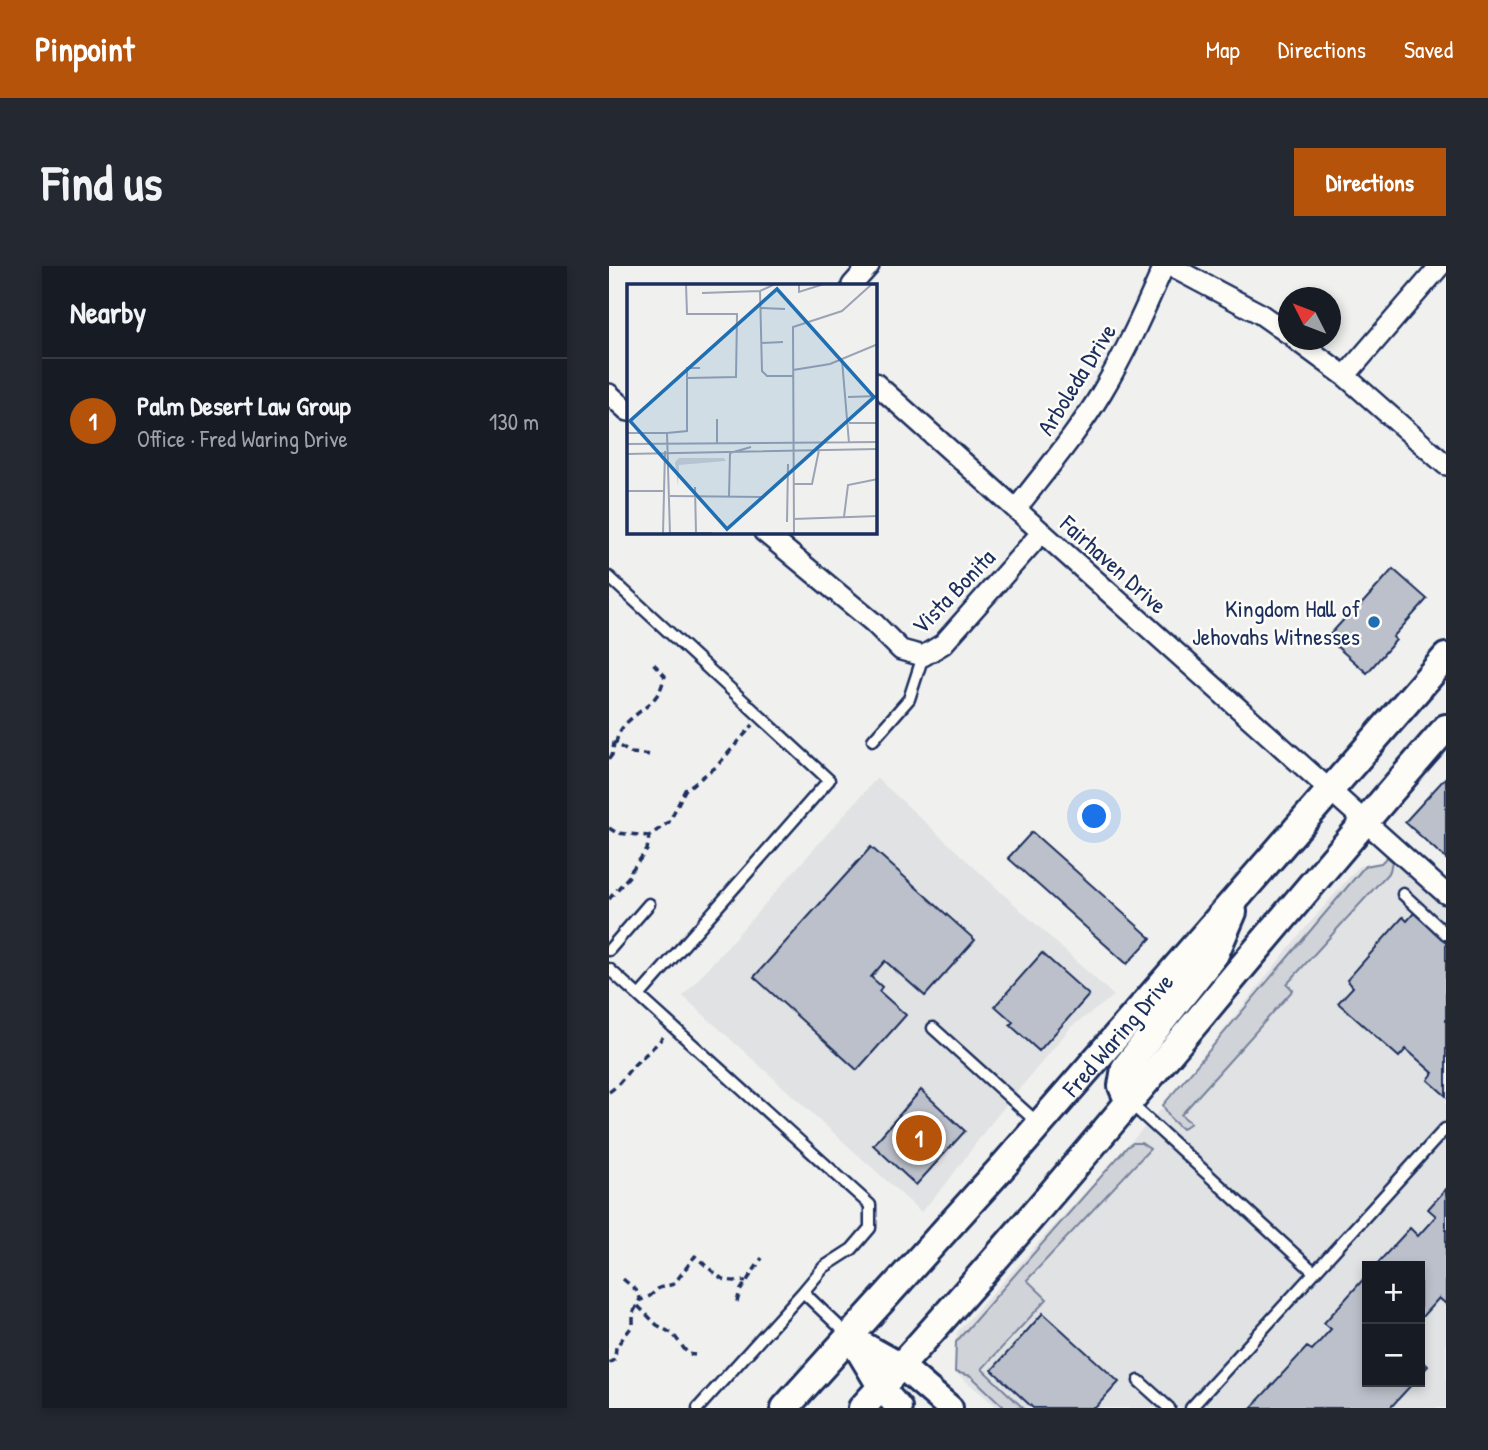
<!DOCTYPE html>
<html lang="en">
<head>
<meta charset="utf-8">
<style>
  :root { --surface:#171b24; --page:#242831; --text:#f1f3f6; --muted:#9ea1a6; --line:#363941; --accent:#b45309 }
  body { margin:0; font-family:"Patrick Hand",sans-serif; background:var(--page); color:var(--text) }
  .controls { position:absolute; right:21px; bottom:21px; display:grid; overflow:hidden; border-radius:0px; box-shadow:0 4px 10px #0003 }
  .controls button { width:63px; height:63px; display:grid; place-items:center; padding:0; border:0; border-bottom:2px solid var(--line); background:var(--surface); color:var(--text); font:35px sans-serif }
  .compass { position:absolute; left:669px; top:21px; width:63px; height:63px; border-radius:50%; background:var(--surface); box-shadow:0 4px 10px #0003; rotate:312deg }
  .you { position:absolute; left:486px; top:551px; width:24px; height:24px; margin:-18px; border:5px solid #fff; border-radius:50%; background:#1a73e8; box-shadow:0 0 0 10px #1a73e833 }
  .badge { display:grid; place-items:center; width:46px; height:46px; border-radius:50%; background:var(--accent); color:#fff; font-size:23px; font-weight:700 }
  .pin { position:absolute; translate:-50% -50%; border:4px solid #fff; box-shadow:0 2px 7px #0006 }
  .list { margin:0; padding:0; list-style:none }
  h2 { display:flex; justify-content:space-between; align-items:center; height:91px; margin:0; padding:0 28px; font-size:30px }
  h2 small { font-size:23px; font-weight:400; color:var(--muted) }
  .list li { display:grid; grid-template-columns:46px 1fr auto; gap:21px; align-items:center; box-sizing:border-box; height:126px; padding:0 28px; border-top:2px solid var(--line) }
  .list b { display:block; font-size:26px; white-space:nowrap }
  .list p { margin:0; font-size:23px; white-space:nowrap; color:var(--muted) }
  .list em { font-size:23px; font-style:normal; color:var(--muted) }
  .map { position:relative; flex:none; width:837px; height:1142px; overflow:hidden; border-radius:0px }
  header { display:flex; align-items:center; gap:42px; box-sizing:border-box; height:98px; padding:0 35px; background:var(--accent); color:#fff }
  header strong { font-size:33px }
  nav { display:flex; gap:38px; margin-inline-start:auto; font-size:24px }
  .intro { display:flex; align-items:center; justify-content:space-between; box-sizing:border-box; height:168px; padding:0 42px }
  h1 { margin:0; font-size:49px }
  .button { padding:18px 32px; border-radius:0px; background:var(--accent); color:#fff; font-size:24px; font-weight:700 }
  main { display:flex; gap:42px; padding:0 42px }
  aside { flex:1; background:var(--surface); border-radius:0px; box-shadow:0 4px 10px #0003 }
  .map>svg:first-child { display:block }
  .built { fill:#e0e2e3; fill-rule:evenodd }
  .green { fill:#d0d3d8; stroke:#76819b; stroke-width:2 }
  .building { fill:#bbc0ca; stroke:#1b2f5e; stroke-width:2 }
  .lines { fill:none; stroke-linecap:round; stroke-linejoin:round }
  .service-casing { stroke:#1b2f5e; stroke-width:15 }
  .minor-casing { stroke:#1b2f5e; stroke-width:24 }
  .tertiary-casing { stroke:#1b2f5e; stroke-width:30 }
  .secondary-casing { stroke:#1b2f5e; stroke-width:32 }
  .path { stroke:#1b2f5e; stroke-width:3.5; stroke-dasharray:7 5; stroke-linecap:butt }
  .service { stroke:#fdfcf7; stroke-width:10 }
  .minor { stroke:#fdfcf7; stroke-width:19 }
  .tertiary { stroke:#fdfcf7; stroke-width:24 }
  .secondary { stroke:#fdfcf7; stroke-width:26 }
  .poi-dot { fill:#1f6fb2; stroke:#fdfcf7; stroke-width:2.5 }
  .labels { text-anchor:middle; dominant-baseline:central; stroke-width:5; stroke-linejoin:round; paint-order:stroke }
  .street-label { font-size:24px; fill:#1b2f5e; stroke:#fdfcf7 }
  .poi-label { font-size:24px; fill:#1b2f5e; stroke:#fdfcf7; text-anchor:end }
  .inset-road { fill:none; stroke:#9ba3b4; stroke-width:2 }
  .view { fill:#1f6fb2; fill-opacity:0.15; stroke:#1f6fb2; stroke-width:3.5 }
  .inset-edge { fill:none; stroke:#1b2f5e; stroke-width:3.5 }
</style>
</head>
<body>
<header>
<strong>Pinpoint</strong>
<nav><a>Map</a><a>Directions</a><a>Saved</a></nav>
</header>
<div class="intro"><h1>Find us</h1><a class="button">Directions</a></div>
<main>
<aside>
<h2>Nearby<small></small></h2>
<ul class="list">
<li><span class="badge">1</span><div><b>Palm Desert Law Group</b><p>Office · Fred Waring Drive</p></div><em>130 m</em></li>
</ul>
</aside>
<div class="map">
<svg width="837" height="1142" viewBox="0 0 837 1142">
  <rect width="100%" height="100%" fill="#f0f0ee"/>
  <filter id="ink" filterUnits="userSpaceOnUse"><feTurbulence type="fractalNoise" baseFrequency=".0143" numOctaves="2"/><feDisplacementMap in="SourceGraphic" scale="14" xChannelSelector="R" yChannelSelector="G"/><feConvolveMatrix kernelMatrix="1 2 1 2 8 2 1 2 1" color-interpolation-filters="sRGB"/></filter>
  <g filter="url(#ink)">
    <path class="built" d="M268,512L505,730L462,761L378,862L337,918L312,946L74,730Z
      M791,593L837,634V1142H389L346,1106L348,1066L554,841L686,674L750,600ZM758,1000H811V1116H758Z"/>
    <path class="green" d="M778,591L783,595L781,605L678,718L684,724L572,849L582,857L573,863L562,853L554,839L756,600L772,597Z
      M524,877H532L541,883L418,1014L438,1033L373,1103L414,1142H396L362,1110L346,1106L347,1076L518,881Z"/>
    <path class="building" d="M784,303L818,333L784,371L787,374L758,407L718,372L748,339L750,341Z
      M837,511V593L796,556Z
      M423,566L542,672L518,698L399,592Z
      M262,581L366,674L316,730L276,695L262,711L273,721L270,725L297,749L248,804L145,711Z
      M805,647L837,676V830L819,814L824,807L797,783L790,791L729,737L744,721L738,714L794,651L798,655Z
      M433,687L480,729L430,785L401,759L404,756L386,740Z
      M312,824L356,865L307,919L264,879Z
      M837,923V1038L830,1032L811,1053V1000H766L801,962L809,970L827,950L819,943Z
      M758,1009V1116H805L781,1142H642L698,1081L703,1084L722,1063L715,1057Z
      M434,1047L510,1116L486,1142H424L383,1104Z
      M811,1093L819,1100L811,1109Z"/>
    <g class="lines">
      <defs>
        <path id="service" d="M0,311L220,514L30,730
          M264,474L300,433L314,390
          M794,628L837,668
          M0,684L40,638
          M0,703L261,939V962L243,983L215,1001L194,1026
          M324,762L430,858
          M521,837L705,1006
          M530,1115L560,1142
          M89,1142L194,1026L240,1070
          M582,1142L836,863"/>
        <path id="minor" d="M561,0L650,47L680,68
          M243,19L260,0
          M687,74L736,110L837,199
          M736,110L831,0
          M266,117L837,628
          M0,128L19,145
          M407,243C436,205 468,168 493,126C517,86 536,43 555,0
          M155,266L265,357L292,384L314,390L334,378L433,266"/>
        <path id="tertiary" d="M242,1072L292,1100L341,1142
          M242,1072L272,1122L290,1142"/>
        <g id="secondary">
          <path d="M520,836L513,820L516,802L606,688L624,646"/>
          <path id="s1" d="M176,1142L396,898L837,391"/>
          <path d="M253,1142C456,922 640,686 837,462"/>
        </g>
      </defs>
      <use href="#service" class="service-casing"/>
      <use href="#minor" class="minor-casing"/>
      <use href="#tertiary" class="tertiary-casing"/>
      <use href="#secondary" class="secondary-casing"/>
      <path class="path" d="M7,478C10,452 38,447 50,426C53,421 54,415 56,410L43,396
        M0,493L3,489L5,477L22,487L43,489
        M0,562L8,567L40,570
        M0,633L22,608V605L38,584L40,570L60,556L76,524L107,501L144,459
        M0,826C10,820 16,809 24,800C34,790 45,782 54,771
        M14,1013L27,1024L32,1034L41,1030L50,1022L65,1018L86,990C93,996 108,1010 114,1013C121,1016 129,1014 137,1016
        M128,1036L131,1025L153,992
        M29,1040L48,1059L64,1068L79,1088L86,1089
        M0,1097L6,1093L7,1081L24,1059V1047L31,1033"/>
      <use href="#service" class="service"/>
      <use href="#minor" class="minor"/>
      <use href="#tertiary" class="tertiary"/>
      <use href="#secondary" class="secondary"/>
    </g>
  </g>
  <circle class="poi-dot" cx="765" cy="356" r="7"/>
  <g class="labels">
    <g class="street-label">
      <text transform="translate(467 113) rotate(-58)">Arboleda Drive</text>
      <text transform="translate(505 298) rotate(42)">Fairhaven Drive</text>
      <text transform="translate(344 325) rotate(-46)">Vista Bonita</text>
      <text stroke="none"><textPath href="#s1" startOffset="500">Fred Waring Drive</textPath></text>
    </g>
    <g class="poi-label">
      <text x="751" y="342">Kingdom Hall of<tspan x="751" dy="28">Jehovahs Witnesses</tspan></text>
    </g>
  </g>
  <g transform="translate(18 18)">
    <rect width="250" height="250" fill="#f0f0ee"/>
    <path d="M52,174H97L99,177L52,181L51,203L48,178Z" fill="#d0d3d8"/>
    <path class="inset-road" d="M59,0L60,30H110L109,93L60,94M172,0V8L197,0M133,7L135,87L140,92H166M75,9L133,7L148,0M134,24L158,25M134,59L156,58M215,76L222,159M166,86L203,80L251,60M221,113L251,112M90,135V159M222,139H251M0,149H40L43,250M40,149L60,147V84H73M0,160L251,158M103,169L124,163M0,170L251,165M166,200H185L192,166M68,203L69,249M0,207H36M43,212L136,213M102,212L103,169M217,233L221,201L251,195M166,235L251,232M160,238L161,180M41,249H85M36,250L38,167M167,250L166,43L215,27L245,0"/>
    <path class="view" d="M150,5L247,113L100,245L3,137Z"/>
    <rect width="250" height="250" class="inset-edge"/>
  </g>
</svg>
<div class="controls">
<button>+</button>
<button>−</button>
</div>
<svg class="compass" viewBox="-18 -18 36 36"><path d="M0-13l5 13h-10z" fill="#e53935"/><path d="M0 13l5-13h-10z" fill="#9ea1a6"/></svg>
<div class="you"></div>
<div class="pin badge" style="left:310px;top:872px">1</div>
</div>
</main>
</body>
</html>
